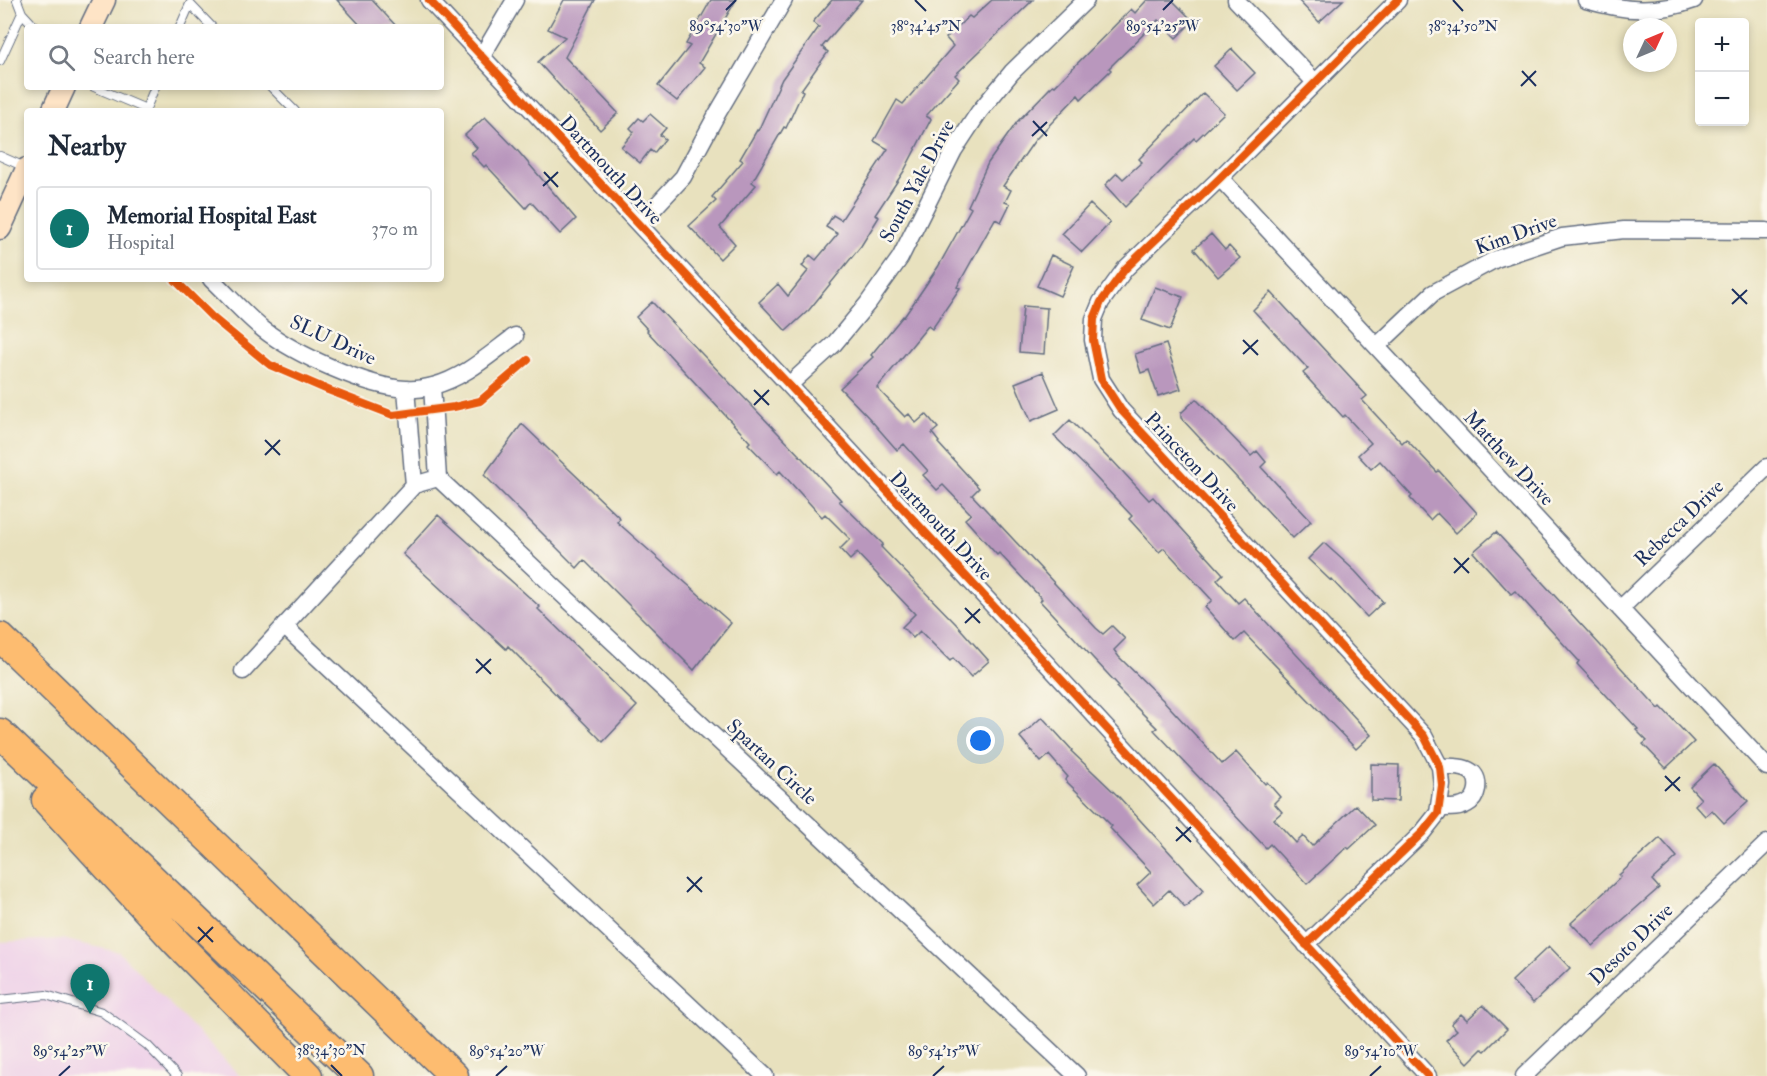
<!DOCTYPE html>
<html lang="en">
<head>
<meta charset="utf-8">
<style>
  :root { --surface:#fff; --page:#f2f2f3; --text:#1f2937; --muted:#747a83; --line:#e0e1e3; --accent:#0f766e }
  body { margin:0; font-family:"IM FELL Double Pica",serif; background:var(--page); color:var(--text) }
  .controls { position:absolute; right:18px; top:18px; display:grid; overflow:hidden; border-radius:6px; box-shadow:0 3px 9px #0003 }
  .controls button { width:54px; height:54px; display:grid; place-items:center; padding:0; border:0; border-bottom:2px solid var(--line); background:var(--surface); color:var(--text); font:30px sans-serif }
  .compass { position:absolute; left:1623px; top:18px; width:54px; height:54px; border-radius:50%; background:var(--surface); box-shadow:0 3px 9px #0003; rotate:46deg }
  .you { position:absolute; left:981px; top:741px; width:21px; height:21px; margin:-15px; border:4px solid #fff; border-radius:50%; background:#1a73e8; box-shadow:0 0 0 9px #1a73e833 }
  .badge { display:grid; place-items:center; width:39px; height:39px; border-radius:50%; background:var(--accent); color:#fff; font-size:20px; font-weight:700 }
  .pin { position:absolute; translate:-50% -50px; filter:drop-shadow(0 2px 3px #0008) }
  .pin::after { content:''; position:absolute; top:32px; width:21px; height:18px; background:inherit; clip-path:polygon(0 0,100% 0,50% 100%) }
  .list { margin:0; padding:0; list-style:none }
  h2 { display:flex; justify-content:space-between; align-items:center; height:78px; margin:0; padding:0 24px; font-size:26px }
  h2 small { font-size:20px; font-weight:400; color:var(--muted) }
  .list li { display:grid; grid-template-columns:39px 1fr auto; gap:18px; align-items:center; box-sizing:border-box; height:84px; margin:0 12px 12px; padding:0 12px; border:2px solid var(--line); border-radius:6px }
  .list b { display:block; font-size:22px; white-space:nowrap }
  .list p { margin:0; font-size:20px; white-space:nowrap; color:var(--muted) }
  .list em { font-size:20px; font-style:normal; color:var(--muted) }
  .icon { flex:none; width:33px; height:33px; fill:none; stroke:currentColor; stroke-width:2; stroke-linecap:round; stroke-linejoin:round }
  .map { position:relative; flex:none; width:1767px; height:1076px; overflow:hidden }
  .search { position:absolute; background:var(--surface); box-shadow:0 3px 9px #0003; left:24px; top:24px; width:420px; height:66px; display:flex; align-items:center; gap:15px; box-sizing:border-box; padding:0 21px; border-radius:6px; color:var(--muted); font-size:22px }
  .panel { position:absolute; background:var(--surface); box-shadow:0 3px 9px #0003; left:24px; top:108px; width:420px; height:174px; border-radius:6px }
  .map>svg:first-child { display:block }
  .built { fill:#eed0e8 }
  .building { fill:#b997bd }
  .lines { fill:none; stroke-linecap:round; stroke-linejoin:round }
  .lane-casing { stroke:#636d80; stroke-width:10 }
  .street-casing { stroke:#636d80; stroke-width:19 }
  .secondary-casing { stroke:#636d80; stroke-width:25 }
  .highway-casing { stroke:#636d80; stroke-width:31 }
  .lane { stroke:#fff; stroke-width:8 }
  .street { stroke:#fff; stroke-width:16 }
  .secondary { stroke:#fee4c6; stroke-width:22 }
  .highway { stroke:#fdbc70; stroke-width:28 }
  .cycleway-casing { stroke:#fbf7ec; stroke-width:11 }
  .cycleway { stroke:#e8590c; stroke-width:8 }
  .ticks { fill:none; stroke:#1b2f5e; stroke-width:2 }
  .labels { text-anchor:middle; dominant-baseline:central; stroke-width:5; stroke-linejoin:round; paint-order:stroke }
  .street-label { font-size:20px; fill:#1b2f5e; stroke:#fbf7ec }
  .ticks-label { font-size:15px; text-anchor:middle; fill:#1b2f5e; stroke:#fbf7ec; stroke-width:5; stroke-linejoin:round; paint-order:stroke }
</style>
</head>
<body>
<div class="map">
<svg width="1767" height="1076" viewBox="0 0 1767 1076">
  <rect width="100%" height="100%" fill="#fbf7ec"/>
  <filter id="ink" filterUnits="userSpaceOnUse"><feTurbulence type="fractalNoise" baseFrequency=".0167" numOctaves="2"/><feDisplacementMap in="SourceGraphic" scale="12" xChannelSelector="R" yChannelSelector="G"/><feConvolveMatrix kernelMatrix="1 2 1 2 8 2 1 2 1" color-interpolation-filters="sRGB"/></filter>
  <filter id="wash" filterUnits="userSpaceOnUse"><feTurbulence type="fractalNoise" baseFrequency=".008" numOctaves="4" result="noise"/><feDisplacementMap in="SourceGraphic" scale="24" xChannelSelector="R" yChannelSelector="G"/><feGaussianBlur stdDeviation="1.35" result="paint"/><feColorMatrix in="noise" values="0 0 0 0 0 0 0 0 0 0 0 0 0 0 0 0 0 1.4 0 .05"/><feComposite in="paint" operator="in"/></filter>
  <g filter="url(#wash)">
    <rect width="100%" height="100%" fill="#e8e1be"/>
    <path class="built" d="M61,939L119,952L240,1076H0V942Z"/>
    <g id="blocks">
      <path class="building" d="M337,0H372L397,27H362Z
        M564,0H595L565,57L618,113L600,130L538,62L565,37L548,29Z
        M711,0H736L699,63L705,67L677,101L658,86L690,46L686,44Z
        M832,0H862L822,47L828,52L801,90L803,91L786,128L784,127L752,182L756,185L720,227L735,244L720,259L689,226L716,201L712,197L743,161L740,159L757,130L758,131L782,79L819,27L813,22Z
        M992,0H1033L955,75L959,79L926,116L931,119L904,171L875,215L879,217L861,246L809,310L786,331L759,302L778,284L788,296L808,271L802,266L810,255L816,260L838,234L826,227L833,215L841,220L888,149L874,141L897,100L903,104L953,46L946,38L969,16L972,18Z
        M1147,0H1172L1193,21L1176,38L1158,20L1109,68L1111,70L1081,99L1078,95L1035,140L1003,186L1011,190L1005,202L1010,204L1001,222L995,219L957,287L960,288L932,329L928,326L877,388L905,417L909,414L916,423L926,414L938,428L932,433L939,442L938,443L979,488L972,495L1096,628L1103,634L1112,626L1125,639L1114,650L1119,657L1164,701L1222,764L1236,752L1265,784L1267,782L1280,797L1274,803L1282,812L1274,819L1296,843L1303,836L1312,846L1356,805L1375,825L1349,849L1347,847L1307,884L1270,844L1266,848L1154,730L1157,728L1117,688L1119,686L1040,601L1042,599L999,553L997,555L965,519L971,514L943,485L937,490L923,475L928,471L904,444L897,450L869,418L840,388L873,357L871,355L903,316L904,317L938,267L971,208L968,206L988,163L1017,122L1053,85L1055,86L1131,9L1135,13Z
        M1298,0H1343L1319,22Z
        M1232,49L1255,73L1237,90L1214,66Z
        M1203,93L1224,113L1196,140L1194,138L1125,207L1105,185L1117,173L1123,179L1142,162L1139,159Z
        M650,114L666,128L660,135L665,139L654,153L650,150L640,163L621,147L634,132L630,128L639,118L643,121Z
        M485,117L517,150L576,219L560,234L531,202L526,208L486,165L484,167L471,153L477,148L465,135Z
        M1090,204L1110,223L1082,252L1062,234Z
        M1211,234L1225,250L1229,246L1240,258L1218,277L1194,249Z
        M1051,255L1074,266L1060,296L1037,286Z
        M1155,287L1183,297L1170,330L1142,320Z
        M1271,292L1367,396L1362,400L1402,443L1406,439L1437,472L1439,471L1477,513L1456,533L1437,513L1430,520L1410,498L1412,496L1380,461L1371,469L1358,455L1371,443L1345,415L1343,417L1303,373L1308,369L1253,310Z
        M652,302L802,458L841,500L839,501L883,544L881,547L956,624L989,661L971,677L953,658L950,661L920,631L913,638L902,627L915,614L857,553L850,560L840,549L850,539L825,514L822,517L780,471L777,474L748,444L750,442L647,331L648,330L636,317Z
        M1023,306L1047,308L1044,354L1019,352Z
        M1166,344L1181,389L1158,396L1149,370L1141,373L1135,354Z
        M1043,372L1059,409L1031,421L1015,383Z
        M1196,399L1251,456L1257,451L1266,462L1261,467L1311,521L1293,538L1181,418V413Z
        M1070,420L1111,461L1112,460L1149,500L1153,497L1223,574L1217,580L1238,603L1244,598L1371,735L1356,749L1244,633L1235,641L1205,607L1212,600L1164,548L1159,552L1129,519L1132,516L1085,466L1054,436Z
        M522,424L620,518L617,522L731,623L694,670L584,560L577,568L484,475Z
        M438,515L540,607L538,609L637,706L603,742L508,646L506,649L403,554Z
        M1496,532L1659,709L1661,707L1694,742L1666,768L1643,744L1647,741L1636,730L1638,729L1577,664L1579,661L1515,591L1511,594L1473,552Z
        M1324,543L1355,571L1383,602L1367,617L1331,579L1330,580L1308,559Z
        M1042,717L1072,750L1071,751L1119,797L1204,890L1185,907L1169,890L1154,904L1137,885L1151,872L1110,828L1112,826L1065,780L1068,777L1049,755L1041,762L1020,737Z
        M1371,764L1399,765L1398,801L1371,800Z
        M1714,764L1748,801L1724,823L1712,810L1705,816L1695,805L1701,799L1690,787Z
        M1660,838L1677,857L1652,880L1659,888L1593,946L1571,923L1621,877L1619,875Z
        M1549,946L1570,968L1533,1003L1512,981Z
        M1483,1005L1507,1029L1485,1051L1482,1049L1468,1063L1446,1040L1457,1030L1451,1024L1461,1014L1467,1020Z"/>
    </g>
  </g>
  <g filter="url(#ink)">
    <use href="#blocks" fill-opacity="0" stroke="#636d80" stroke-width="1.5"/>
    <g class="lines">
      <defs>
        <path id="lane" d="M17,0L22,13L35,27
          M180,27L190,4L212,27
          M0,61L22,13
          M94,87L146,109
          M271,87L295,111
          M145,111L155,87
          M0,156L27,168
          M0,1000L46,995L102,1012L147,1045L177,1076"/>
        <path id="street" d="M429,0L789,385L1428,1076
          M1236,0L1315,82
          M1586,0C1624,11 1656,14 1694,0
          M482,56L515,0
          M1220,178L1767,767
          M639,224L683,177L717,114L784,0
          M211,279C229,296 245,315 264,330C295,354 367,387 406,389C414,390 425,388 433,386C464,378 489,355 515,336
          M1377,346L1433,293L1496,259L1562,237L1624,230L1767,231
          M789,385L834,344L868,303L900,258L954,150L979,112L1012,72L1086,0
          M432,386L438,478L1077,1076
          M406,389L414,485
          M1620,609L1767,467
          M284,626L765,1076
          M243,671L414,485L438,478
          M1439,808C1448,808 1459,809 1467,804C1473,801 1476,795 1477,789C1480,766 1457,766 1440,767
          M1306,945L1423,832L1438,813L1442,785L1440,767L1424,736L1121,410L1101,379L1093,340L1094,319L1101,302L1125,269L1220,178L1398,0
          M1524,1076L1767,843"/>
        <path id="secondary" d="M91,27L104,0
          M53,111L64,87
          M0,228L27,169"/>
        <path id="highway" d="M0,637L454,1076
          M0,733L359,1076
          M46,800L176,942L308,1076"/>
      </defs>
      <use href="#lane" class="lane-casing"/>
      <use href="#street" class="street-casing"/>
      <use href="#secondary" class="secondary-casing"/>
      <use href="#highway" class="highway-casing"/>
      <use href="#lane" class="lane"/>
      <use href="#street" class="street"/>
      <use href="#secondary" class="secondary"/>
      <use href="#highway" class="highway"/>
      <defs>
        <path id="cycleway" d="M429,0L789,385L1428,1076
          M174,279L212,317L270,365L328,390L393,415L454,407L480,401L528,360
          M1306,945L1423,832L1438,813L1442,785L1440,767L1424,736L1121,410L1101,379L1093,340L1094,319L1101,302L1125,269L1220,178L1398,0"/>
      </defs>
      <use href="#cycleway" class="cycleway-casing"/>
      <use href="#cycleway" class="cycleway"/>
    </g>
  </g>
  <path class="ticks" d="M915,0L926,11M1453,0L1463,11M726,10L736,0M1163,10L1173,0M1522,71L1536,86M1521,86L1536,71M1033,121L1047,136M1032,136L1047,122M544,172L558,187M543,186L558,172M1732,289L1747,304M1732,304L1747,290M1243,340L1258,355M1243,354L1258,340M754,390L769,405M754,405L769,390M265,440L280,455M265,455L280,440M1454,558L1469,573M1454,573L1469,558M965,608L980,623M965,623L980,609M476,659L491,674M476,673L491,659M1665,776L1680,791M1665,791L1680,777M1176,827L1191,842M1176,841L1191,827M687,877L702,892M687,892L702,877M198,927L213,942M198,942L213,927M331,1065L342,1076M59,1076L70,1066M496,1076L507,1066M933,1076L944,1066M1370,1076L1381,1066"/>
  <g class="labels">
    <g class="street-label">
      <text transform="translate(611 170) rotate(47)">Dartmouth Drive</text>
      <text transform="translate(917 181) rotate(-62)">South Yale Drive</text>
      <text transform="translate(1516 234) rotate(-20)">Kim Drive</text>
      <text transform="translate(333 340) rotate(25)">SLU Drive</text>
      <text transform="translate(1509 458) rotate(47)">Matthew Drive</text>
      <text transform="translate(1192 462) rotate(47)">Princeton Drive</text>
      <text transform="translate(1679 523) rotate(-44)">Rebecca Drive</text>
      <text transform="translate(941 526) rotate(47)">Dartmouth Drive</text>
      <text transform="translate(772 762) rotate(43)">Spartan Circle</text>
      <text transform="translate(1631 944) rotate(-44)">Desoto Drive</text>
    </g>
  </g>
  <g class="ticks-label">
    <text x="726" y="31">89°54'30"W</text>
    <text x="1163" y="31">89°54'25"W</text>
    <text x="926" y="31">38°34'45"N</text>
    <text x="1463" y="31">38°34'50"N</text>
    <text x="331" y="1055">38°34'30"N</text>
    <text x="70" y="1056">89°54'25"W</text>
    <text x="507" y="1056">89°54'20"W</text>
    <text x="944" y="1056">89°54'15"W</text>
    <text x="1381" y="1056">89°54'10"W</text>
  </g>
</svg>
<div class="controls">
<button>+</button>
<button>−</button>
</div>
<svg class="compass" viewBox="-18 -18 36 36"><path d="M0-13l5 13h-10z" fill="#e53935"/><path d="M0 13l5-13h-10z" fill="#747a83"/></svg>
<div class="you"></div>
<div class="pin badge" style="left:90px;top:1014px">1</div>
<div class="search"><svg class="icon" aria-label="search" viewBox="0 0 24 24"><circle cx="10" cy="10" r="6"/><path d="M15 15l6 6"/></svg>Search here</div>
<section class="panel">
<h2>Nearby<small></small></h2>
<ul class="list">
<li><span class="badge">1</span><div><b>Memorial Hospital East</b><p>Hospital</p></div><em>370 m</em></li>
</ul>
</section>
</div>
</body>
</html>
